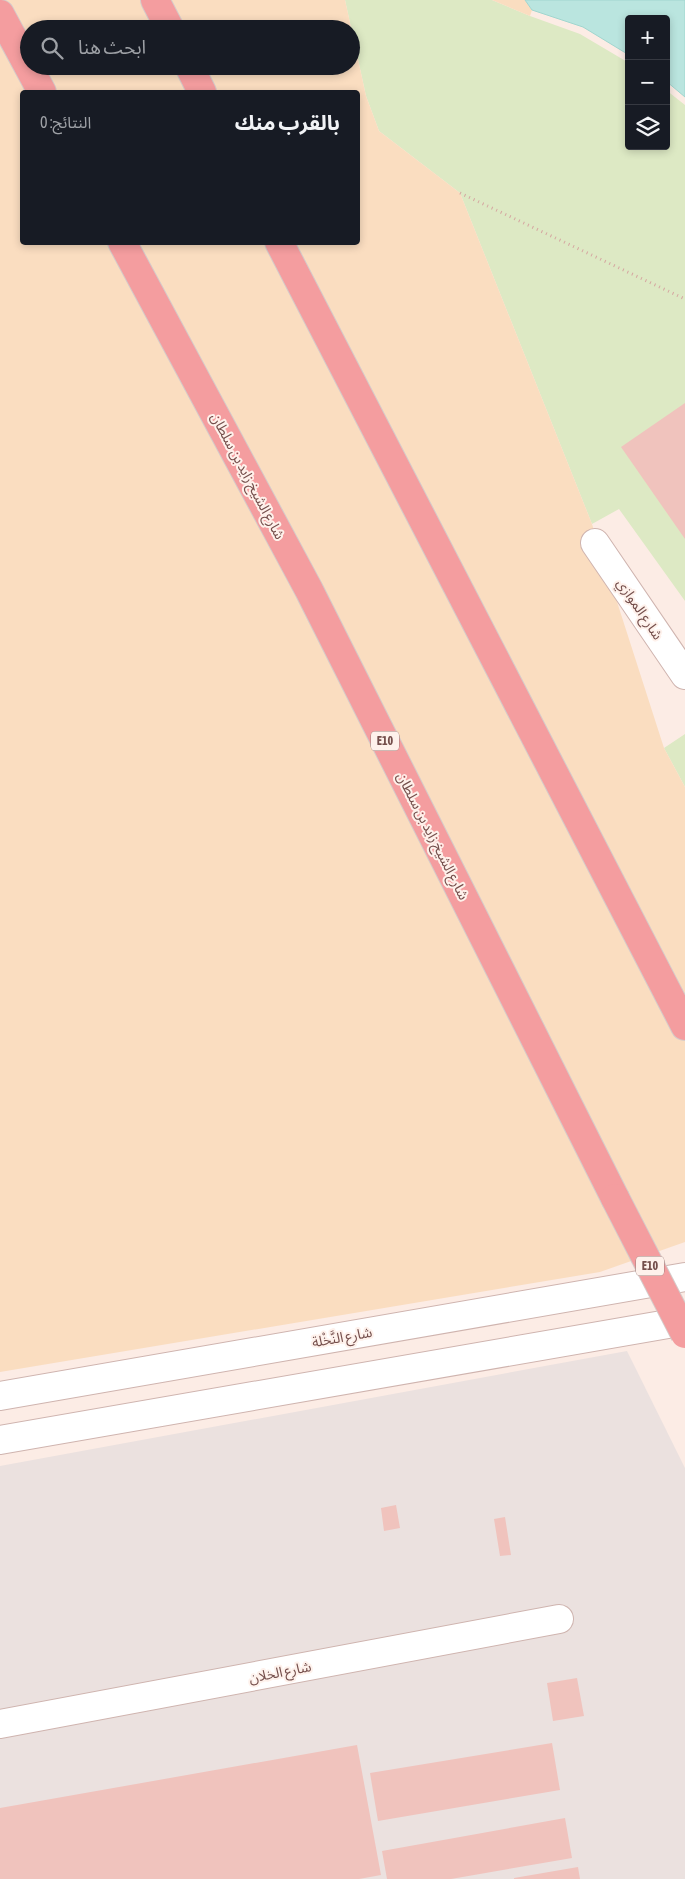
<!DOCTYPE html>
<html lang="ar">
<head>
<meta charset="utf-8">
<style>
  :root { --surface:#171b24; --page:#20242c; --text:#f1f3f6; --muted:#9ea1a6; --line:#363941 }
  body { margin:0; font-family:"Asap Condensed","Noto Sans Arabic",sans-serif; background:var(--page); color:var(--text); direction:rtl }
  .controls { position:absolute; right:15px; top:15px; display:grid; overflow:hidden; border-radius:5px; box-shadow:0 2px 8px #0003 }
  .controls button { width:45px; height:45px; display:grid; place-items:center; padding:0; border:0; border-bottom:1px solid var(--line); background:var(--surface); color:var(--text); font:25px sans-serif }
  .list { margin:0; padding:0; list-style:none }
  h2 { display:flex; justify-content:space-between; align-items:center; height:65px; margin:0; padding:0 20px; font-size:21px }
  h2 small { font-size:16px; font-weight:400; color:var(--muted) }
  .icon { flex:none; width:28px; height:28px; fill:none; stroke:currentColor; stroke-width:2; stroke-linecap:round; stroke-linejoin:round }
  .map { position:relative; flex:none; width:685px; height:1879px; overflow:hidden; direction:ltr }
  .search { position:absolute; background:var(--surface); box-shadow:0 2px 8px #0003; left:20px; top:20px; width:340px; height:55px; display:flex; align-items:center; gap:12px; box-sizing:border-box; padding:0 18px; border-radius:28px; color:var(--muted); font-size:19px }
  .panel { position:absolute; background:var(--surface); box-shadow:0 2px 8px #0003; left:20px; top:90px; width:340px; height:155px; border-radius:5px; direction:rtl }
  .map>svg:first-child { display:block }
  .industrial { fill:#ebe1df }
  .green { fill:#dde9c4 }
  .sand { fill:#faddc0; fill-rule:evenodd }
  .water { fill:#bae5df; stroke:#a0d6cf }
  .building { fill:#f0c3bd }
  .lines { fill:none; stroke-linecap:round; stroke-linejoin:round }
  .minor-casing { stroke:#cfb4af; stroke-width:30 }
  .highway-casing { stroke:#d5cac9; stroke-width:30 }
  .path { stroke:#d5a6a0; stroke-width:3; stroke-dasharray:1 4; stroke-linecap:butt }
  .minor { stroke:#fff; stroke-width:28 }
  .highway { stroke:#f49d9f; stroke-width:28 }
  .highway-bridge-casing { stroke:#d5cac9; stroke-width:30; stroke-linecap:butt }
  .highway-bridge { stroke:#f49d9f; stroke-width:28 }
  .labels { text-anchor:middle; dominant-baseline:central; stroke-width:4; stroke-linejoin:round; paint-order:stroke }
  .shield { fill:#fef1eb; stroke:#9d7f7b; stroke-width:1 }
  .shield-label { font-size:12px; font-weight:bold; fill:#744e4b }
  .street-label { font-size:14px; fill:#744e4b; stroke:#fef1eb }
</style>
</head>
<body>
<div class="map">
<svg width="685" height="1879" viewBox="0 0 685 1879">
  <rect width="100%" height="100%" fill="#fcece5"/>
  <path class="industrial" d="M627,1351L685,1468V1879H0V1466Z"/>
  <path class="green" d="M345,0H492L530,16L580,34L629,63V146H666V90L685,105V601L619,509L592,524L460,193L379,131L366,96Z
    M685,734V787L664,748Z"/>
  <path class="sand" d="M0,0H345L366,96L379,131L460,193L592,524L664,748L685,787V1242L600,1272L0,1372ZM29,29H351V66H29ZM22,92H358V242H22Z
    M492,0H525L532,10L530,16Z"/>
  <path class="water" d="M525,0H685V97L666,81V19H629V55L583,27L532,10Z"/>
  <path class="building" d="M685,403V539L621,447Z
    M396,1505L400,1528L384,1531L381,1508Z
    M505,1517L511,1555L500,1556L494,1519Z
    M577,1678L584,1716L553,1721L547,1683Z
    M552,1743L560,1790L378,1821L370,1773Z
    M357,1745L381,1875L359,1879H0V1808Z
    M565,1818L572,1858L451,1879H387L382,1851Z
    M578,1867L580,1879H514V1878Z"/>
  <g class="lines">
    <defs>
      <path id="minor" d="M595,543L685,675
        M0,1396L685,1277
        M0,1440L685,1321
        M0,1724L559,1619"/>
      <path id="highway" d="M155,0L170,29
        M0,14L42,92
        M189,66L202,92
        M122,242L309,590L615,1198
        M279,242L685,1026"/>
    </defs>
    <use href="#minor" class="minor-casing"/>
    <use href="#highway" class="highway-casing"/>
    <path class="path" d="M460,193L685,299"/>
    <use href="#minor" class="minor"/>
    <use href="#highway" class="highway"/>
    <defs>
      <path id="highway-bridge" d="M615,1198L685,1334"/>
    </defs>
    <use href="#highway-bridge" class="highway-bridge-casing"/>
    <use href="#highway-bridge" class="highway-bridge"/>
  </g>
  <g class="labels">
    <g class="shield">
      <rect x="371" y="731.5" width="28" height="19" rx="4"/>
      <rect x="636" y="1256.5" width="28" height="19" rx="4"/>
    </g>
    <g class="shield-label">
      <text x="385" y="741">E10</text>
      <text x="650" y="1266">E10</text>
    </g>
    <g class="street-label">
      <text transform="translate(248 476) rotate(62)">شارع الشيخ زايد بن سلطان</text>
      <text transform="translate(640 609) rotate(56)">شارع الموازي</text>
      <text transform="translate(433 836) rotate(63)">شارع الشيخ زايد بن سلطان</text>
      <text transform="translate(342 1337) rotate(-10)">شارع النَّخْلة</text>
      <text transform="translate(280 1672) rotate(-11)">شارع الخلان</text>
    </g>
  </g>
</svg>
<div class="controls">
<button>+</button>
<button>−</button>
<button><svg class="icon" aria-label="layers" viewBox="0 0 24 24"><path d="M12 4l9 5-9 5-9-5zM3 14l9 5 9-5"/></svg></button>
</div>
<div class="search"><svg class="icon" aria-label="search" viewBox="0 0 24 24"><circle cx="10" cy="10" r="6"/><path d="M15 15l6 6"/></svg>ابحث هنا</div>
<section class="panel">
<h2>بالقرب منك<small>النتائج: 0</small></h2>
<ul class="list">
</ul>
</section>
</div>
</body>
</html>
